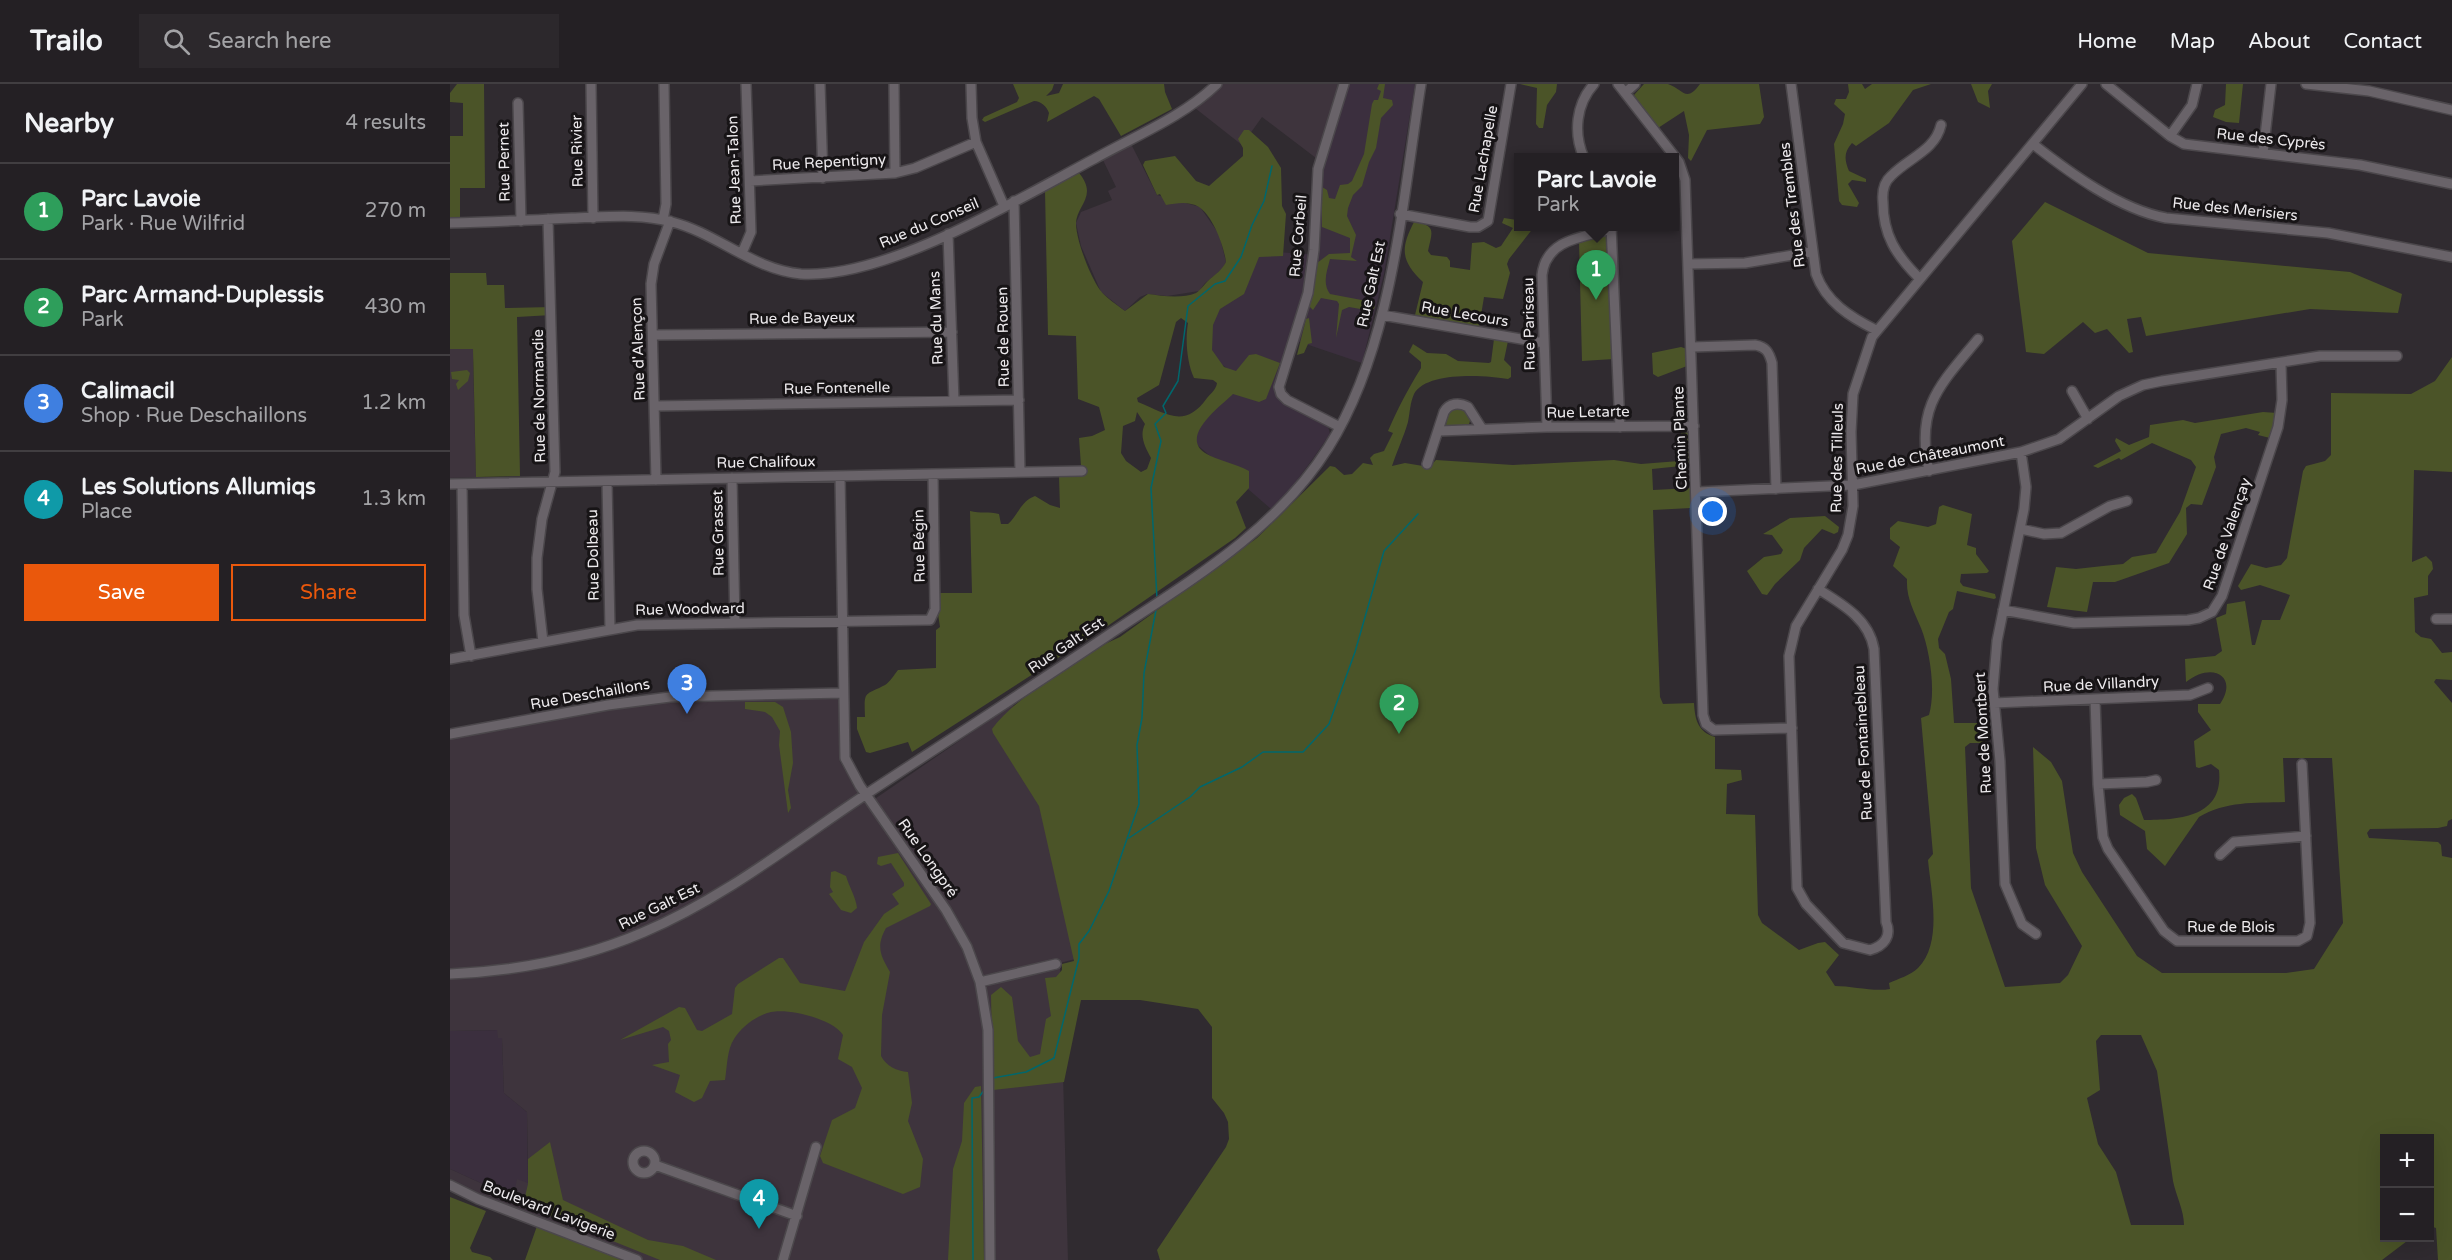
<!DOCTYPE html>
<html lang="en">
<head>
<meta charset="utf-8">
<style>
  :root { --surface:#242024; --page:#2c282c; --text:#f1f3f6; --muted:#a3a3a6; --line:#413e41; --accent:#ea580c }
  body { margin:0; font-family:"Varela Round",sans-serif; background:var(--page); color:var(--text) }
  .controls { position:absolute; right:18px; bottom:18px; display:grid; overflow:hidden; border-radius:0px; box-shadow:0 6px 24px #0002 }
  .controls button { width:54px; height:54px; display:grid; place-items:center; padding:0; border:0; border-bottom:2px solid var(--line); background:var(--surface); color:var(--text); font:30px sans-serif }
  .you { position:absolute; left:1263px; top:428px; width:21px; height:21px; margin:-15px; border:4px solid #fff; border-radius:50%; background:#1a73e8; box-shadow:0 0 0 9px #1a73e833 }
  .badge { display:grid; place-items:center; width:39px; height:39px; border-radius:50%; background:var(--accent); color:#fff; font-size:20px; font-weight:700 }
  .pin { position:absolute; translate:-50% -50px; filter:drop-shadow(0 2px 3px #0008) }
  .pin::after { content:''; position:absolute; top:32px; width:21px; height:18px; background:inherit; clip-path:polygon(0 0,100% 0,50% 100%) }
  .popup { position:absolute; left:1064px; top:69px; width:165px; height:78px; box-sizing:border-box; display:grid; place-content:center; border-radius:0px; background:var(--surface); filter:drop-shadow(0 2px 4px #0005); font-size:20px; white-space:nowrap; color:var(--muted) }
  .popup b { font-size:22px; color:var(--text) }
  .popup::after { content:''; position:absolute; left:50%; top:100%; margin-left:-12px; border:12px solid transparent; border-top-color:var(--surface) }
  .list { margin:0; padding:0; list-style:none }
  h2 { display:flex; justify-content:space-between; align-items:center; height:78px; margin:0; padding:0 24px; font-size:26px }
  h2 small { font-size:20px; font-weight:400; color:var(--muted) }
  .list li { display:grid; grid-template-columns:39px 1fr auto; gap:18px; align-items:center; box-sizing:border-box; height:96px; padding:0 24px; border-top:2px solid var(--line) }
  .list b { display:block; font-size:22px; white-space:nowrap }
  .list p { margin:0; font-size:20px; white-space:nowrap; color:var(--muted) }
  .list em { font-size:20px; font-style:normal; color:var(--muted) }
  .actions { display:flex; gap:12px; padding:18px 24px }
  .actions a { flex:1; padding:14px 0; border:2px solid var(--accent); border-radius:0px; text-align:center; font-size:21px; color:var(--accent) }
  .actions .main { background:var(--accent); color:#fff }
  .icon { flex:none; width:33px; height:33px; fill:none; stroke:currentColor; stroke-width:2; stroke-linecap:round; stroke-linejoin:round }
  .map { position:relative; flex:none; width:2002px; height:1176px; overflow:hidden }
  header { display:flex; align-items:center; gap:36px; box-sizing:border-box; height:84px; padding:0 30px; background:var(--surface); border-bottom:2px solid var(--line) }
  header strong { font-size:28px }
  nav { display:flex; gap:33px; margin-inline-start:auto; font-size:21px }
  .search { width:420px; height:54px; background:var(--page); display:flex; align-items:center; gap:15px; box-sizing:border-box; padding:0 21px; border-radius:0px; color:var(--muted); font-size:22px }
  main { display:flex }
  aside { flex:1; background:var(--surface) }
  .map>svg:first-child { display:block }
  .commercial { fill:#3b2f3e }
  .built { fill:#3e343d }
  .green { fill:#4b5428; fill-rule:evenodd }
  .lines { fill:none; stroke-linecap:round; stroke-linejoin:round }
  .stream { stroke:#01676c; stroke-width:1.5 }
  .minor-casing { stroke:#4b474b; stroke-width:12 }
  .minor { stroke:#696369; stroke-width:9 }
  .labels { text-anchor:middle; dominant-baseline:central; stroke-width:6; stroke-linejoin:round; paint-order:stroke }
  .street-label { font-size:15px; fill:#edeaed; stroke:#171416 }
</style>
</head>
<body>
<header>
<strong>Trailo</strong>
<div class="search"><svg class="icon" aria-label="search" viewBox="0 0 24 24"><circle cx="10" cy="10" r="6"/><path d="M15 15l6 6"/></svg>Search here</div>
<nav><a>Home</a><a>Map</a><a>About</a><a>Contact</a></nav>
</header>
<main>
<aside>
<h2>Nearby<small>4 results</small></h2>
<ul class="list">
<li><span class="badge" style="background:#2e9e5b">1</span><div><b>Parc Lavoie</b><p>Park · Rue Wilfrid</p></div><em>270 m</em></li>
<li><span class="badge" style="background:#2e9e5b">2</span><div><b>Parc Armand-Duplessis</b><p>Park</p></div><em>430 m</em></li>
<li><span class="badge" style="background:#3f7fe0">3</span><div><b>Calimacil</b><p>Shop · Rue Deschaillons</p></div><em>1.2 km</em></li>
<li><span class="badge" style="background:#0f9aa8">4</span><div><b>Les Solutions Allumiqs</b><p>Place</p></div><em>1.3 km</em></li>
</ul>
<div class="actions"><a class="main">Save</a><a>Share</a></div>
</aside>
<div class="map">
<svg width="2002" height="1176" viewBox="0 0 2002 1176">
  <rect width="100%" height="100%" fill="#302b30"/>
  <path class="commercial" d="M899,0H965L934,190L912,279L847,257L833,304L835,309L883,335L878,342L880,350L862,376L842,403L821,425L736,351L793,296L738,256L797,166L868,171L873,82Z
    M48,946L52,954L54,1009L77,1028L78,1100L63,1114L0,1085V947Z"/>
  <path class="built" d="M773,0H899L875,75L866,74L812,33L792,61L745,24Z
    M681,60L707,111L750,123L769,150L776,178L773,185L755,199L749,207L717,212L697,210L690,213L675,227L651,208L631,162L626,139L631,128L662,116L658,107L666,103L653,76Z
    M0,189H36L23,278L26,393L0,394Z
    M389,610L390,678L416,721L563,620L629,874L610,879L618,1176H187L0,1101V1085L63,1114L67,1095L78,1099V1075L77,1028L54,1009L52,954H48L47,946L0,947V651L201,614Z"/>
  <path class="green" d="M7,0H34L35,104H10V133H0V52H13V19L0,18V9Z
    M563,0H604L602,6L596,12L609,9L613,0H714L715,8L722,25L671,52L649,15L644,12L597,38L599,29C597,23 591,17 584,17L535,38L532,36L534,33L567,18L569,14Z
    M929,0H935L933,14L942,16L943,21L931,34L926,64L919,78L912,102L903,111L898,124L897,132L906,151L901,173L907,177L880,175C877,187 872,199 880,210L922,218L925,223L922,227L899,223L892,226L886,254L889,220L887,217L871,214L863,226L859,222L867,179L879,170L900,169V154L872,143V103L877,106L879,114L885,115L890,101L898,100L902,97L914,70L922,20L924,16H928L931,7L927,5Z
    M1070,0H1107L1106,8L1097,21L1093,44H1089L1086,40L1087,4Z
    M1194,0C1201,0 1212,0 1218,0C1234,6 1236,19 1250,0H1309L1314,33L1310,40L1257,46L1241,77L1238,74L1239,51L1234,27L1208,44L1184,11Z
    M1398,0H1412L1415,5L1422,0H1481L1463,6L1439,39L1406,62L1402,59C1394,68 1394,75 1399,87L1416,95V98L1402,96L1398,100L1409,119L1407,123L1392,121L1389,117L1384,60L1393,40L1395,30L1384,20L1386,15H1396L1399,8Z
    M1521,0H1542L1538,7L1540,24L1528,18Z
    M1776,0H1793L1789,39L1776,38L1763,33L1765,26L1775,21Z
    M794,46H799L818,63L831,84L832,122L836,130L833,172L809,173L794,210L770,225L763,241L762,266L774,283L786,287L799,271L806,270L830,279L816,315L809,318L783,310C772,321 729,352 755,369C768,377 785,379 799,387V404L786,418L796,444L785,454L659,541L462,668L458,658L420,669L416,668L407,645V633H415C414,606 414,612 435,601C440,598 444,591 448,586L486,584V546L490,543L488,530L490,509H522L520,427C530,430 539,427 549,430L551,440H558C568,431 571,417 585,412L600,421L610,424L609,392L634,390V384L631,382L629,354L642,352L655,346L649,323L628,315L626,252L598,251L595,107L629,89C649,113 625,122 626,141C627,158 640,192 650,206C656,214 667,221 675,227L698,210C712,212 732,215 746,209C751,206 755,199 760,195C766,190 772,186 776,178C774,162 763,132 749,123C739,117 727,119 716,121L710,110L707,111L693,81L695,77L725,72L746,97L759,102L793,72V64L788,55ZM731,234L738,239C735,256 737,279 744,294L763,296L767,299C766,306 761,309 757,314C735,345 717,330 688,318L687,314L709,301L726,238ZM687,328L695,340C689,352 695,363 701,374L697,385L691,388L676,377L671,369L673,342L685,337Z
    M1595,118L1698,169L1900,188L1952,210L1948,229L1860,225L1696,252L1691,233L1677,235L1683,268L1679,269L1657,245L1645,249L1633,238L1594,270L1576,268L1562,157Z
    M1068,124V142L1084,143L1059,175L1057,180L1060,189L1053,215L1034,213L1029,243L965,231L973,198C951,177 950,165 964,138C987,141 982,148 978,167L981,171L997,173L1000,177V183L1020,186L1022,159L1034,158L1046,164L1051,162L1063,144L1052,139L1054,134L1067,136Z
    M1155,150L1158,151L1164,275L1132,277L1129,157Z
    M0,189H36L37,201H54L55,224L102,223V231L67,233L70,392L26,393L23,265H0Z
    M859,234L862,259L858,260L854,269L847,271L856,235Z
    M1044,255L1058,257L1054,276L1061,283V293L1058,295C1036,291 976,287 964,310C960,319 960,328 958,338C954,352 947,367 942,382L955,379L979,383L986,376L1063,381L1164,376L1191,380L1229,377L1231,375V348L1240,349L1241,381L1202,385L1203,406L1241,404V424L1203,426L1210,613L1213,620L1244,619C1245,636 1248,648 1265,653V685L1291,686L1292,696L1277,700L1276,730L1305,731L1308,831L1312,839L1349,866L1368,859L1375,858L1389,871L1376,888L1385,902C1402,902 1424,908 1440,905L1439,899C1448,895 1461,891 1468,884C1493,859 1481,808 1478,776L1483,770L1471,634L1479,631C1486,607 1480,567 1471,544C1464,527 1456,514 1457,495L1443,482L1450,463L1440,455V444L1448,437L1478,443L1486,440L1489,423L1493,421L1522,430L1517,461L1526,464V470L1539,487L1537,489L1511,490L1510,498L1513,502L1545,510L1546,514L1544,515L1507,507L1503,525L1499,528L1488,555L1489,564L1495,570L1501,595L1504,639H1535L1536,659H1520L1515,663L1521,804L1555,903L1610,899L1618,891L1632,862L1595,801L1586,764L1583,663L1601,678L1612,697L1623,769L1632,788L1687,872L1712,889H1836L1864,885L1893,839L1882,674H1833L1835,718C1804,719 1776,717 1749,733L1715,782L1697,765L1695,747L1670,731L1669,721L1674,714L1682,710L1686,714L1694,736C1730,736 1774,733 1769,686L1761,680L1749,684L1746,683L1744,657L1761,646L1748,628V620H1770C1789,592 1762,577 1736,598L1735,575L1765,572L1772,567L1766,534L1776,530L1777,520L1795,517L1802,561H1805L1812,536H1830L1840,511L1810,501L1791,506L1788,502L1801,480L1816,484L1831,481L1837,474L1853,387L1856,382L1875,377L1881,371V309L1961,310L1985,297L2002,273V388L1964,386L1962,478L1976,472L1982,478L1983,485L1978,492V511L1964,514L1965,548L1971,553L1981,555L1992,569L2002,568V596L1986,595L1984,598L2002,619V735L1998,737L1997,742L1988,744L1920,745L1917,749L1919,754L1988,758L1991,761L1992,772L2002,774V1176H1988L1986,1144L1980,1142V1054H1934V1154H1961L1932,1176H710L707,1166L776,1063L779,1055L778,1038L774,1029L762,1014V943L748,925L690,916H631L614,998L543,1006L541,911L551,903L562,913L568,957L580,973L590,970L596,935L601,932L595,894L606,893L612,886V880L624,877L589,722L543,649L542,645C565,613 623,581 657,559L670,553L807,454L880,382L885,383L894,391L902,390L913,379L923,381L920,374L924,370L934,367L943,349L938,347C948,324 957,307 971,284V278L959,268L963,260L977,269L996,270L1008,277L1039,279L1041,278ZM1651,951H1691L1707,987L1723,1097C1726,1112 1734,1126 1734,1141H1681L1666,1088L1648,1060L1637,1014L1650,1006L1646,957Z
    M1231,263L1237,265V282L1208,293L1203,290L1202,269Z
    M17,286L20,289L18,297L8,306L6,300L9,296L2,295L1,288Z
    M1001,324H1015L1021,334L1019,340L1013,343L996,341L998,327Z
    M1813,328L1827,329L1820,354L1808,351L1810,348L1796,344L1771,350L1764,373L1766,383L1752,421L1741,420L1736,424L1737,450L1719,479L1665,498H1643L1637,528L1597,523L1606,483L1626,485L1653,482L1673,480L1682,473L1706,469L1730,428L1746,383L1741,376L1702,359L1671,376L1669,374L1648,384L1643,382L1671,367L1665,357L1666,354L1679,361L1699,353L1700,341L1733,336L1745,339Z
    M1375,432L1389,443L1388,448L1384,450L1372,445L1354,464L1350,476L1325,500L1317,511L1312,510L1297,487L1314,473L1331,470L1333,466L1322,451L1313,450L1340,434Z
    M295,618H325L333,623L341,648L343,679L338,706L341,724L338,729L329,661L330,647L322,633L315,628L295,625Z
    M448,769L481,820L480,822L436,844C426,862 430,871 440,888L432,931L431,972C436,982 447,987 458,988L462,1019L458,1037L473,1075L470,1103L453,1110L373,1079L370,1072L382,1036L405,1024L412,1004L402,983L388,975L393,951C383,935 339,924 321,928C307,931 291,943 284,955C277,965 277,984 275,996L260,997L252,1014L244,1018L225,1008L230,991L202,981L219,978L218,960L221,956L219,947L213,943L170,956L229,923L235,924L247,946L252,947L282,930L285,904L288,900L329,874H333L350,899L395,907L414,858L434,830L449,820L442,810L454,802V799L441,779L431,782L427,780L428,773Z
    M385,787L396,792C399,803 406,813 407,824L401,829L391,826L379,810L383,808L380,803L381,788Z
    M531,1002L534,1176H498L503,1085L512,1057L514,1019L525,1003Z
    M100,1058L113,1116L198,1156L233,1162L266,1176H210L73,1121L78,1100V1075Z
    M0,1113L36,1127L20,1164L22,1168L40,1173L43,1176H0Z
    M87,1142L175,1176H75Z"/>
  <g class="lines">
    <path class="stream" d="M707,515L701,404L711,357L705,340L716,329L713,322L728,297L738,222L765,200L775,197L791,173L802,141L814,117L822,82
      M679,754L740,713L750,703L792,683L813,668H853L879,640L905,568L934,467L968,430
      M543,994L576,988L604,974L629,874V860L639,847L659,807L689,720L687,661L692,634L694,589L706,526
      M523,1176L522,1014L529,1013L535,1005"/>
    <defs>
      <path id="minor" d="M141,0L143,134
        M370,0L373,94
        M444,0L445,89
        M521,0L522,34L526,58L554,122
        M1168,0L1229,78L1235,96L1253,631L1256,640L1264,646L1342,644
        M1341,0L1366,190C1376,218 1400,233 1426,246
        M1656,0L1720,52L1734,60L1910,81L2002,100
        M1856,0L1919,7L2002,26
        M1175,9L1185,0
        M68,19L71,137
        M1720,52L1742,21L1747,0
        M1583,60C1620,89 1669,125 1716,134L1878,149L2002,173
        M1813,69L1821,0
        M1134,74C1123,49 1126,20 1144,0
        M300,97L445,89L465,84L526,58
        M564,117L570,388
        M950,130L1020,143H1028L1038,137L1061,0
        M213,136L216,120L214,0
        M0,139C41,138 82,136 122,134C155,133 189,129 222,138C266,149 304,186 351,190C437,195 568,115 644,75C685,52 733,33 767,0
        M1161,142L1170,343
        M498,150L504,317
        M292,169L301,148L296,0
        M1238,180L1295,179L1361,168
        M1469,194C1446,171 1433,151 1433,118C1432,108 1433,99 1441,92C1458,74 1485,67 1491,41
        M932,231L1094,259
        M203,251L502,248
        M1242,263L1305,261C1316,263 1319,268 1322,279L1326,405
        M1622,307L1638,335
        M205,322L569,316
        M890,343L837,316L831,310L829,303L858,209L864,166L868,85L894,0
        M1097,343L1092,191C1096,155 1133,153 1162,145
        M989,347L1097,343L1244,342
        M1571,368L1576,403L1574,425L1547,557L1543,605L1550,677L1555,800L1572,840L1586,850
        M977,380L994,328C999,319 1009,318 1018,323L1032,345
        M1479,387C1465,323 1490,301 1528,255
        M390,392L395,674L410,702L496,826L517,863L530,898L538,946L540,1176
        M282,394L285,539
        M206,396L201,200L204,180L220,137
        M157,397L160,545
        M0,400L632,387
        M12,400L14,531L21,572
        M1247,408L1403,401L1571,368L1609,355L1669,312L1693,301L1712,297L1870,272H1947
        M1571,445L1594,450L1611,449L1660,422L1677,417
        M1368,505C1392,520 1419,535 1424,565L1436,838C1442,852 1434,862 1420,866L1393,859L1356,820L1347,804L1339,572L1346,542L1392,466L1398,451L1403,422L1401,348L1403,310L1422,253L1632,0
        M1553,526L1624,539L1738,536L1749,534L1762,528L1772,512L1828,343L1832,316L1831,279
        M1986,535H2002
        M93,558L87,505V474L92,435L105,388L98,135
        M0,575L187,541L480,536L485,525L483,390
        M1645,616L1648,700L1653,753L1658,765L1714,847L1727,857H1848L1857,852L1860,839L1852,680
        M1544,619L1740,611L1758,604
        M0,650L158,621L220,613L393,609
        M1648,700L1697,698L1706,696
        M1770,771L1784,758L1856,752
        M0,890C67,887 132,875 194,848C277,813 349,754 424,705C502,654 580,604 657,552C738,498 825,448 878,364C943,261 952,118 971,0
        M530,898L606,880
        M183 1078a11 11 0 1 1 22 0a11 11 0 1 1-22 0Z
        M205,1081L347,1132
        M0,1101L28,1115L187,1176
        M333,1176L366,1063"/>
    </defs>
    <use href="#minor" class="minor-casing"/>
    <use href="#minor" class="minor"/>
  </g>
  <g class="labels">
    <g class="street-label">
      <text transform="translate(1821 55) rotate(6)">Rue des Cyprès</text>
      <text transform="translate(127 67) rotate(-91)">Rue Rivier</text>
      <text transform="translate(1033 75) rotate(-80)">Rue Lachapelle</text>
      <text transform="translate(54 78) rotate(-91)">Rue Pernet</text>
      <text transform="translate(379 78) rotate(-3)">Rue Repentigny</text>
      <text transform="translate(284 86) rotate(-92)">Rue Jean-Talon</text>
      <text transform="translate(1342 121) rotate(-97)">Rue des Trembles</text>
      <text transform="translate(1785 125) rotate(6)">Rue des Merisiers</text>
      <text transform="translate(479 139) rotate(-23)">Rue du Conseil</text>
      <text transform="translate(848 152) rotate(-85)">Rue Corbeil</text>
      <text transform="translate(921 200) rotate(-78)">Rue Galt Est</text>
      <text transform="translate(1015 230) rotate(10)">Rue Lecours</text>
      <text transform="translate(352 234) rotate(-1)">Rue de Bayeux</text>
      <text transform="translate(486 234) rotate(-92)">Rue du Mans</text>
      <text transform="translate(1079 240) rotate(-91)">Rue Pariseau</text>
      <text transform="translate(553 253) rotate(-91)">Rue de Rouen</text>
      <text transform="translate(188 265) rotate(-92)">Rue d'Alençon</text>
      <text transform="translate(387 304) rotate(-1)">Rue Fontenelle</text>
      <text transform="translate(89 312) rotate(-91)">Rue de Normandie</text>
      <text transform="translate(1138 328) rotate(-1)">Rue Letarte</text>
      <text transform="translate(1230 354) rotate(-92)">Chemin Plante</text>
      <text transform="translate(1480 371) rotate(-11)">Rue de Châteaumont</text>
      <text transform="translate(1387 374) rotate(-89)">Rue des Tilleuls</text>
      <text transform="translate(316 378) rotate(-1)">Rue Chalifoux</text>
      <text transform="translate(268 449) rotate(-91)">Rue Grasset</text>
      <text transform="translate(1777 450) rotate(-71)">Rue de Valençay</text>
      <text transform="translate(469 462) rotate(-91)">Rue Bégin</text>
      <text transform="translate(143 471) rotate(-91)">Rue Dolbeau</text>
      <text transform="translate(240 525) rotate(-1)">Rue Woodward</text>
      <text transform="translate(616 561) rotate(-34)">Rue Galt Est</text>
      <text transform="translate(1651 600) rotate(-3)">Rue de Villandry</text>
      <text transform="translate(140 610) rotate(-10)">Rue Deschaillons</text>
      <text transform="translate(1533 649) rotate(-93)">Rue de Montbert</text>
      <text transform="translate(1413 659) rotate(-93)">Rue de Fontainebleau</text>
      <text transform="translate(478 774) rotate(55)">Rue Longpré</text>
      <text transform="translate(209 822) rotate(-26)">Rue Galt Est</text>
      <text x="1781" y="843">Rue de Blois</text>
      <text transform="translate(99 1126) rotate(21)">Boulevard Lavigerie</text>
    </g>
  </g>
</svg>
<div class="controls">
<button>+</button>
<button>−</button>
</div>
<div class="you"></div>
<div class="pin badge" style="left:1146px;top:216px;background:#2e9e5b">1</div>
<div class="popup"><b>Parc Lavoie</b>Park</div>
<div class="pin badge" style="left:949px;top:650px;background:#2e9e5b">2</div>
<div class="pin badge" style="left:237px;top:630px;background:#3f7fe0">3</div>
<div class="pin badge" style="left:309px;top:1145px;background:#0f9aa8">4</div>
</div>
</main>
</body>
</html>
